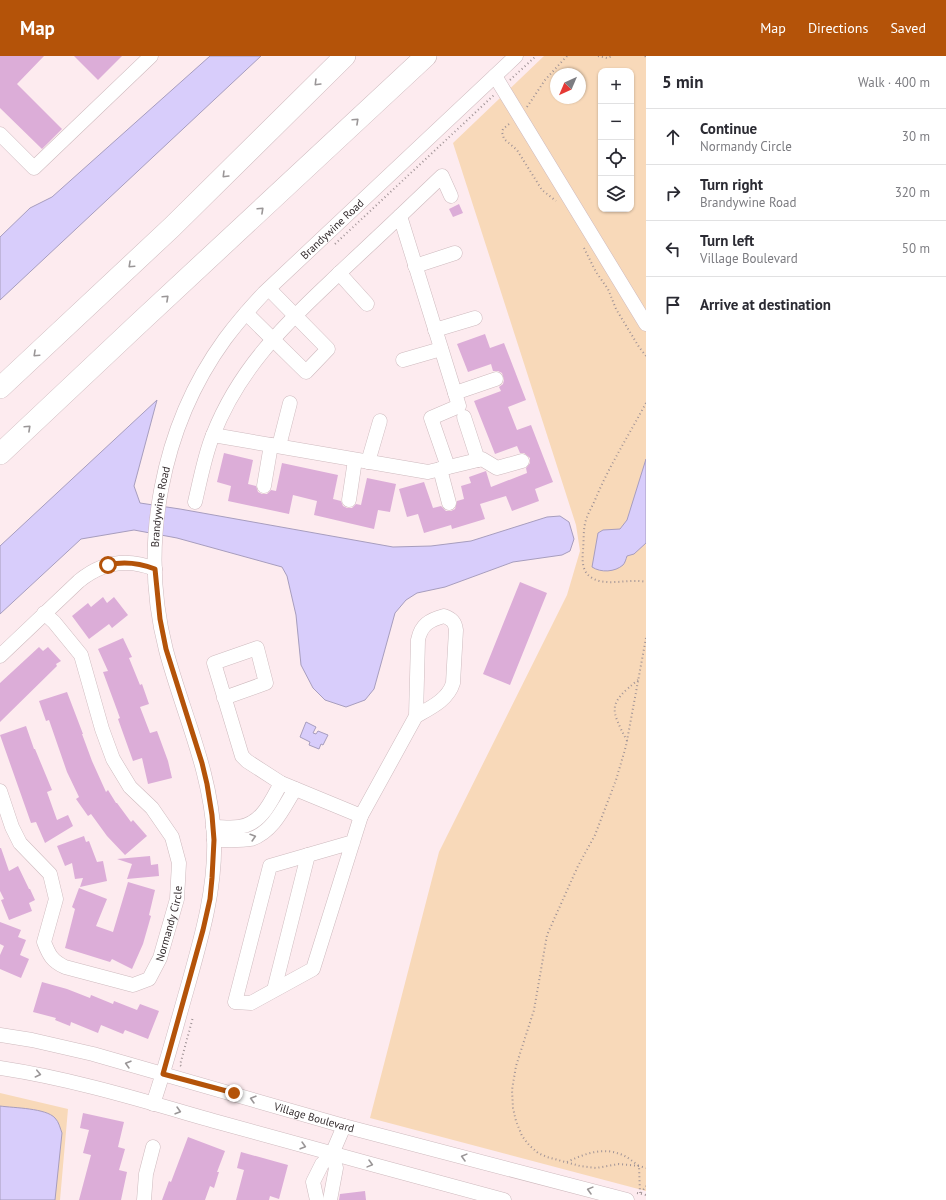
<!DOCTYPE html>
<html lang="en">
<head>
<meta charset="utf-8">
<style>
  :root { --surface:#fff; --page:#f2f2f3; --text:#2b2b33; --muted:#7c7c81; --line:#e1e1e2; --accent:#b45309 }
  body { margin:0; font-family:"PT Sans",sans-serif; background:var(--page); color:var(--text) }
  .controls { position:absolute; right:12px; top:12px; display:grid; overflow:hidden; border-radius:8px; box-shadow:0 1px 3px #0004 }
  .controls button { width:36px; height:36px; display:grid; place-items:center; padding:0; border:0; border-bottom:1px solid var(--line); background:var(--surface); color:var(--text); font:20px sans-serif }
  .compass { position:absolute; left:550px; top:12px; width:36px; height:36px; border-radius:50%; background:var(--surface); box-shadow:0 1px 3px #0004; rotate:224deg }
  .stop { position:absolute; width:12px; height:12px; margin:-9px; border:3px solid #b45309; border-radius:50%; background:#fff }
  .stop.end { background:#b45309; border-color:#fff; box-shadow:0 1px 4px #0008 }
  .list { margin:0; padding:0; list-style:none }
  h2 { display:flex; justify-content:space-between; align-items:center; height:52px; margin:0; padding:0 16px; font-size:17px }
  h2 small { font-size:13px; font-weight:400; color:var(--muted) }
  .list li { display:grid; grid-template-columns:26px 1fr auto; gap:12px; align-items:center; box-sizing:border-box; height:56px; padding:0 16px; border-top:1px solid var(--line) }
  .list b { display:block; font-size:15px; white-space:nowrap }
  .list p { margin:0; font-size:13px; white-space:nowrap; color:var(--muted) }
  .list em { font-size:13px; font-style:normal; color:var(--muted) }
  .icon { flex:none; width:22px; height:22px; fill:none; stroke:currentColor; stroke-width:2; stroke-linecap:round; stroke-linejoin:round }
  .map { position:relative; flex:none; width:646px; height:1144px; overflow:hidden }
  header { display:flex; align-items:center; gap:24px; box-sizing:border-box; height:56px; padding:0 20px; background:var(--accent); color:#fff }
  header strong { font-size:19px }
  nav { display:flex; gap:22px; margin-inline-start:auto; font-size:14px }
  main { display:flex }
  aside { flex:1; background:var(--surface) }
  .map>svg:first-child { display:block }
  .green { fill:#f8d9b9; fill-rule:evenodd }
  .water { fill:#d8cdfb; stroke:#a79dbe }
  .building { fill:#dcadd8 }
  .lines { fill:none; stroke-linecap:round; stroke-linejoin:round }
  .minor-casing { stroke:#cebabe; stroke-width:15 }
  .highway-casing { stroke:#cebabe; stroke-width:22 }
  .path { stroke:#a09396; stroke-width:2; stroke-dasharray:1 3; stroke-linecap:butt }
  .minor { stroke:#fff; stroke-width:14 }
  .highway { stroke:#fff; stroke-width:21 }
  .oneway { stroke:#9a9697 }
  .route { stroke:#b45309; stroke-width:5 }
  .labels { text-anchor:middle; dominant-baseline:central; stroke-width:3; stroke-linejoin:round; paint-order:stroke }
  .street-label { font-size:11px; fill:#352d2f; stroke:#fdebef }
</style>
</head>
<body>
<header>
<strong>Map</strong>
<nav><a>Map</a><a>Directions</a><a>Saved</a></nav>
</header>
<main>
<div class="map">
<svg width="646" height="1144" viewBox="0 0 646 1144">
  <rect width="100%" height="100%" fill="#fdebef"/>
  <path class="green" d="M544,0H646V1135L370,1062L439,796L567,539L580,495L576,469L453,87ZM601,15H631V153H601ZM556,18H580V42H556Z
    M0,1037L68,1053L60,1144H0Z"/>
  <path class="water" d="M210,0H261L0,244V181L30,152L52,141Z
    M157,344L134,430L140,447L180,453L393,491L431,490L471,485L547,461L560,460L569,466L574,483L570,495L562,499L513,506L445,531L417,537L406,544L395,557L374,633L365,644L346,651L325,644L313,632L301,609L296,559L287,520L282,511L177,482L134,474L81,483L0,558V490Z
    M646,403V487L634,498L627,500C626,503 625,507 623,509C615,516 601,517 592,511L598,477L603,474L620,473L627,464Z
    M306,666L316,671L313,677L316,678L318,675L328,679L323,689L321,688L319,693L309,689L310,686L300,681Z
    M0,1050C14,1052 46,1052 55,1062C59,1066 60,1072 62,1077L55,1144H0Z"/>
  <path class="building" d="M0,0H44L17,28L62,73L42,93L0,52Z
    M74,0H122L98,24Z
    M459,148L463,157L453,161L449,153Z
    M485,278L490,292L504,287L526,344L508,351L517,374L531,369L553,426L535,433L539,445L512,455L506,440L480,448L485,463L452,473L451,469L424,477L418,458L407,461L399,433L424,426L433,452L441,450L446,455H451L455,453L457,445L464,443L461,430L471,427L469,421L486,415L491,431L527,417L526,412L530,407V402L524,397H520L517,390L495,398L474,345L501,335L499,331L503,328L504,324L502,317L498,315H493L491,308L468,316L457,288Z
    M224,397L253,404L248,428L256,430L258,436L262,438H267L271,434L276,435L282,407L338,419L333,443L341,445L343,450L347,452H352L356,448L361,449L367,422L396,428L390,456L378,454L374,473L314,459L317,445L293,439L289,458L228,445L231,430L217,426Z
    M520,526L547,537L510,629L483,618Z
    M103,541L107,547L114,541L128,559L112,572L109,568L89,583L72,560L88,547L91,551Z
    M123,582L132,601L129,602L140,629L142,628L149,648L140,651L150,677L157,675L168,705L172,722L148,728L142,702L133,705L118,663L120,662L103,616L108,615L98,593Z
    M39,591L43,595L48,591L61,605L56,608L57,610L0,666V627Z
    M67,636L83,678H82L92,705L106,736L108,734L116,747H117L131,766L133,764L147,780L125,799L107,780L91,758L88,760L76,743L79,741L67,716L49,664L46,665L39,645Z
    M26,670L34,693H35L52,734L47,736L57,764L68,759L73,770L45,787L36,766L31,767L0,679Z
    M84,780L86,786L89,785L97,806L103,805L107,825L80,831L83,822L75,823L72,807L65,810L57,790Z
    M0,792H1L9,815L18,810L29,833H30L35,844L29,847L32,855L9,864L1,844L4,843L0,835Z
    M150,800L151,809L158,808L159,820L127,823L132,808L117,803Z
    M128,826L155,834L149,859L151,860L143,888L132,913L112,903L110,906L65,892L75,853L72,851L79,832L107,843L96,870L113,876Z
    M0,866L21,874L18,881L26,884L20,899L29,903L21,922L0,913V899L4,890L0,888Z
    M42,926L67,933L90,942L91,939L113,948L114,945L137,954L140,948L159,955L148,983L125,974L123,978L101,969L98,977L71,966L70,970L55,964L56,962L33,956Z
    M83,1057L124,1066L118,1091L125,1093L119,1114L127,1116L121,1144H79L91,1099L83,1097L89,1074L80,1072Z
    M188,1081L225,1095L217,1116H219L214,1132L210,1130L205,1144H162L169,1125L171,1126Z
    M241,1096L288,1109L279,1143L270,1140L269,1144H236L244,1114L237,1112Z
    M365,1135L366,1144H339L340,1138Z"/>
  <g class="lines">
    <defs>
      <g id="minor">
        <path d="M495,20L646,268"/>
        <path d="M0,78L34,112L151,0"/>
        <path d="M400,160L442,120L451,140"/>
        <path d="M415,210L455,197"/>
        <path d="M339,217L367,248"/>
        <path d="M246,257L306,316L328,293L269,233"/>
        <path d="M435,274L475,262"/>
        <path d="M403,304L441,293"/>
        <path d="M455,337L496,323"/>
        <path d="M464,361L478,404"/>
        <path d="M213,379L428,416L482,403L497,412L522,405"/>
        <path d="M279,390L290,347"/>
        <path d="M368,406L380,365"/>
        <path d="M440,413L449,447"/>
        <path d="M264,430L271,389"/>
        <path d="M349,444L355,404"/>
        <path d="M195,446C200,425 205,398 213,379C238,315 281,272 330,226C353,204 377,182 400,160L459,350L431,362L448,411"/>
        <path d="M0,600L79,525C102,506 128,502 155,513"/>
        <path d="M224,642L266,627L257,592L214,607L242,700L247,705L281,727L361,760L416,660L418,584C421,569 429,564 444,560C452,563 455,566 456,574L453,627C448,644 430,652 416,660"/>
        <path id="s1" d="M0,735L12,771L20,787L50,818L56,843L44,886C49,899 52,905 65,911L133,929L149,923L160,902L177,843L179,807L172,781L152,752L130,731L113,703L102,673L81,599L54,566L44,557"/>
        <path d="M213,771C222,771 231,772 239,771C262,768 271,745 281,727"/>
        <path d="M214,784C225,784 241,785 251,783C273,776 284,751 295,733"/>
        <path d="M353,786L270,810L235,946L251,947L313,913L361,760"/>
        <path d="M274,934L308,799"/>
        <path id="s2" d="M0,979L32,984L93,998L344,1070L627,1144"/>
        <path d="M0,1012C73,1023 144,1045 214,1065C311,1092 407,1118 504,1144"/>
        <path id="s3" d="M153,1048C166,1010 176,971 187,933C201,883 216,833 214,781C211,715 183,658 166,594C139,490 161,371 225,283C237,267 250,252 264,237L516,0"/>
        <path d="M144,1144L146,1118L153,1091"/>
        <path d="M317,1144L313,1126L322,1108L332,1098L344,1070"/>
        <path d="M330,1144L336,1112L332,1098"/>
      </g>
      <path id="highway" d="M0,332L172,171L345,0
        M0,398L137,269L426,0"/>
    </defs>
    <use href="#minor" class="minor-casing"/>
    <use href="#highway" class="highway-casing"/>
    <path class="path" d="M598,0L607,2L612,0
      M645,0L646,1
      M510,24L536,0
      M527,51L545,24L567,0
      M509,68L503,73L502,76L504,83L517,94L542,134L556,145
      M335,188L494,39
      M584,192L596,216L608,233L616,253L639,291L646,300
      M646,347C629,379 609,410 595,444C592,451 588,457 586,464C583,473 584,484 583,494C582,505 582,516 592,522C608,531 629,522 646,526
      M646,582L626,690L616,724L595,779L578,810L547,879L534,954L516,1010L512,1034L513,1052L516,1065L522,1080L529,1089L538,1097L547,1101L580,1110L596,1112L619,1108L639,1110L646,1112
      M627,685C610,652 608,648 638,624
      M181,1010L180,1009L193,961
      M567,1106C584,1098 602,1091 620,1098C627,1100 633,1106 639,1110L640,1137
      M637,1137L646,1139
      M641,1137L646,1130"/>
    <use href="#minor" class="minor"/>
    <use href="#highway" class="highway"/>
  </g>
  <defs><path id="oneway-chevron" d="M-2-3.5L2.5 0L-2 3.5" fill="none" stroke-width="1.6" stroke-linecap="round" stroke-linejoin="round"/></defs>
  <g class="oneway">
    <use href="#oneway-chevron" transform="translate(317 27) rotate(135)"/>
    <use href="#oneway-chevron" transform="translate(356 65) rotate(-43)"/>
    <use href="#oneway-chevron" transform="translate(225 119) rotate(135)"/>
    <use href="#oneway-chevron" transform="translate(261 154) rotate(-43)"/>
    <use href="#oneway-chevron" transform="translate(131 209) rotate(137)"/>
    <use href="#oneway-chevron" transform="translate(166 242) rotate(-43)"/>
    <use href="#oneway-chevron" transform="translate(36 298) rotate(137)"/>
    <use href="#oneway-chevron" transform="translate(28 372) rotate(-43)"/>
    <use href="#oneway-chevron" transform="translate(253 781) rotate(-17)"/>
    <use href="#oneway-chevron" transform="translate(128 1008) rotate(-164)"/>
    <use href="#oneway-chevron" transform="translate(38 1018) rotate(13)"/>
    <use href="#oneway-chevron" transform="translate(253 1043) rotate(-164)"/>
    <use href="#oneway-chevron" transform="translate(178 1055) rotate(16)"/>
    <use href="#oneway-chevron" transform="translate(303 1090) rotate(16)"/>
    <use href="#oneway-chevron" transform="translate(464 1101) rotate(-165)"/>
    <use href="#oneway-chevron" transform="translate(370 1108) rotate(15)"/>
    <use href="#oneway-chevron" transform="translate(590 1134) rotate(-165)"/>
  </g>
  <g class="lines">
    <path class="route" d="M108,509C125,505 139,507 155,513L160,563L166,593L202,707L207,728L212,759L214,784L212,822L210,843L203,874L163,1018L234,1037"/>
  </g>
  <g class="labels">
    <g class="street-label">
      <text stroke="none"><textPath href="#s3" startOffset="949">Brandywine Road</textPath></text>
      <text stroke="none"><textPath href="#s3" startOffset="613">Brandywine Road</textPath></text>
      <text stroke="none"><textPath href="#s1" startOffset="350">Normandy Circle</textPath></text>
      <text stroke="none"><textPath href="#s2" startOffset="325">Village Boulevard</textPath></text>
    </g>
  </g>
</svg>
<div class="controls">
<button>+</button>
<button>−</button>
<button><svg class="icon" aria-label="locate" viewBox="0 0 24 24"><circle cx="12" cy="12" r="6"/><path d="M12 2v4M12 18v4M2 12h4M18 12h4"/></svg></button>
<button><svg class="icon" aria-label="layers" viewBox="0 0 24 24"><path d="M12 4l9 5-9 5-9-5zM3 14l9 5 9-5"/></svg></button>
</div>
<svg class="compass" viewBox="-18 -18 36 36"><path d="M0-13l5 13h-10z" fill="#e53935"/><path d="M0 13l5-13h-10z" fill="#7c7c81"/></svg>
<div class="stop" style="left:108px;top:509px"></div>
<div class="stop end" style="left:234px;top:1037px"></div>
</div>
<aside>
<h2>5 min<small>Walk · 400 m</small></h2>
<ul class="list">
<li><svg class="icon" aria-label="ahead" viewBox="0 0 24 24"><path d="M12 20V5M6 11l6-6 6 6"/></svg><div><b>Continue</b><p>Normandy Circle</p></div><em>30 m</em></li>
<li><svg class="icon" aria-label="right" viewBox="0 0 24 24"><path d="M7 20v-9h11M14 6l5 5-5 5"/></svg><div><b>Turn right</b><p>Brandywine Road</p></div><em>320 m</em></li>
<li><svg class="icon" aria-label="left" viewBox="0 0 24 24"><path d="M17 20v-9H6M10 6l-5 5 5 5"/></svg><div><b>Turn left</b><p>Village Boulevard</p></div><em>50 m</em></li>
<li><svg class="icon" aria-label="arrive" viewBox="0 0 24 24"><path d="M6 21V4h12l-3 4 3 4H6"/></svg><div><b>Arrive at destination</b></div></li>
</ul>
</aside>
</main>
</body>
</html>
